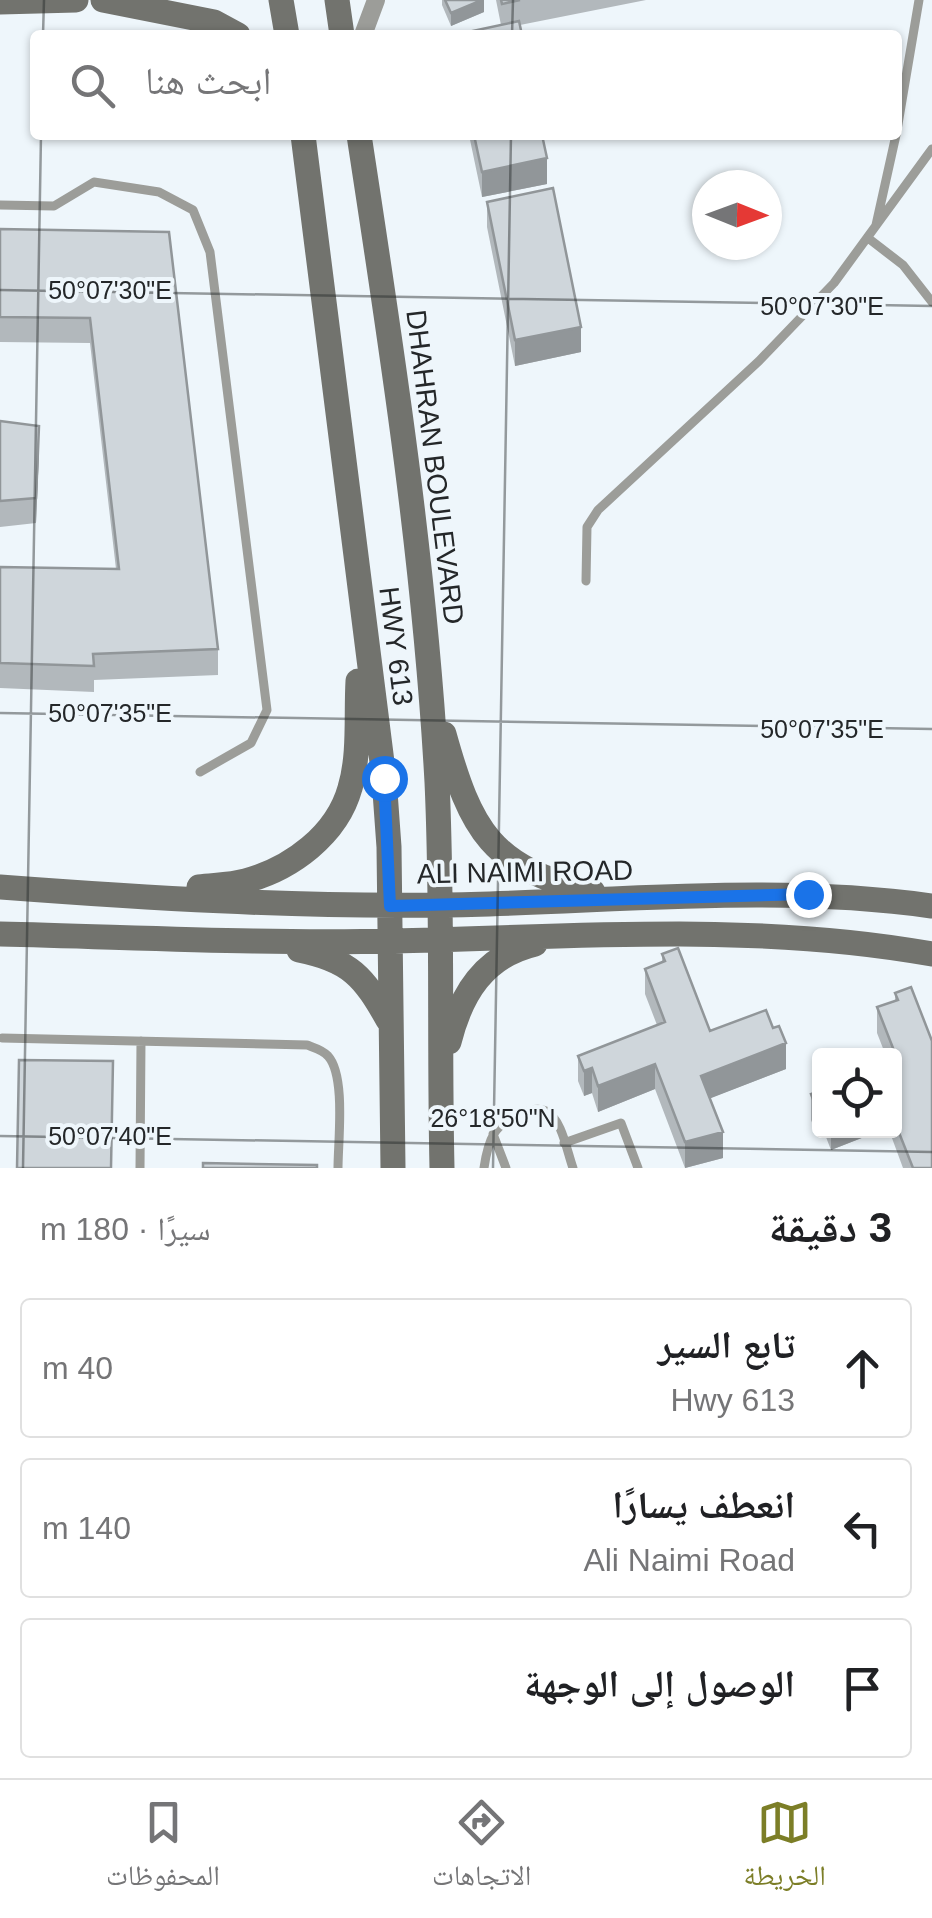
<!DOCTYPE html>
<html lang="ar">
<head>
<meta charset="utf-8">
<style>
  :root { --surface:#fff; --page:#f2f2f2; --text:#202124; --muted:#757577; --line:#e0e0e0; --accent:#7c7e27 }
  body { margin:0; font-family:Helvetica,"Noto Naskh Arabic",sans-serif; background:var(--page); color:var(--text); direction:rtl }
  .controls { position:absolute; right:30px; bottom:30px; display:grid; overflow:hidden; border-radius:10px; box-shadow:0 2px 8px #0004 }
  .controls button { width:90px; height:90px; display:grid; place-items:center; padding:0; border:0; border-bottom:2px solid var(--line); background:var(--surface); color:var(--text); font:50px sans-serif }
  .compass { position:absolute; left:692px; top:170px; width:90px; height:90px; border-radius:50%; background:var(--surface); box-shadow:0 2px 8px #0004; rotate:91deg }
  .stop { position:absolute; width:30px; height:30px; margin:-22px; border:8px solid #1a73e8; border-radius:50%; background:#fff }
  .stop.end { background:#1a73e8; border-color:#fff; box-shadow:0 2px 10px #0008 }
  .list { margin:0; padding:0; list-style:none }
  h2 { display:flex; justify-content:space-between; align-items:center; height:130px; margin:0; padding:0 40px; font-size:42px }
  h2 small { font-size:32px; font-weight:400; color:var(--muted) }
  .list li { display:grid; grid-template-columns:65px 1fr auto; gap:30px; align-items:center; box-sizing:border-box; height:140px; margin:0 20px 20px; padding:0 20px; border:2px solid var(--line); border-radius:10px }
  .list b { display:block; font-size:38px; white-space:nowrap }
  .list p { margin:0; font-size:32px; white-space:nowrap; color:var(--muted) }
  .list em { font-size:32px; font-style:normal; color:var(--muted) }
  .icon { flex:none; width:55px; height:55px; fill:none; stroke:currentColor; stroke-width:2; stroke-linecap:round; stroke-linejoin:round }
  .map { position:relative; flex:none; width:932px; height:1168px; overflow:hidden; direction:ltr }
  .search { position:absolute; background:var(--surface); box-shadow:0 2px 8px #0004; left:30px; right:30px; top:30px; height:110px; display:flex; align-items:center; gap:25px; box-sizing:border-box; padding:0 35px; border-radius:10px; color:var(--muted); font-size:38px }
  .sheet { height:610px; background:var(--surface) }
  nav { display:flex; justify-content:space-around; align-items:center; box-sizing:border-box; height:140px; border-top:2px solid var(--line); background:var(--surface); font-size:28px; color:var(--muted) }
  nav a { display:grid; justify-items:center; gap:5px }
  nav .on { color:var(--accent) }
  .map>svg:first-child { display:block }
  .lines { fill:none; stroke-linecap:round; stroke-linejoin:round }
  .lane { stroke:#9c9d99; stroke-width:9 }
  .street { stroke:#9c9d99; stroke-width:18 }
  .secondary { stroke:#72736e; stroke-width:25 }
  .wall { fill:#b2b8bc }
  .shaded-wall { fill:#919699 }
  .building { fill:#cfd6db; stroke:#919699; stroke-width:2.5 }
  .route { stroke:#1a73e8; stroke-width:12 }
  .ticks { fill:none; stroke:#242729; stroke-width:2.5; stroke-opacity:0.45 }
  .labels { text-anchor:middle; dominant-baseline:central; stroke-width:8; stroke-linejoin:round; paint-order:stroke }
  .street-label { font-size:28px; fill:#242729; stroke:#eef6fb }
  .ticks-label { font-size:25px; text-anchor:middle; fill:#242729; stroke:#eef6fb; stroke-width:8; stroke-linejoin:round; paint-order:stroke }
</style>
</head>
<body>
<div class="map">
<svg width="932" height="1168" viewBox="0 0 932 1168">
  <rect width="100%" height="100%" fill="#eef6fb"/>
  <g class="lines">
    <path class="lane" d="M897,130L919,0
      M0,205L54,206L94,182L159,192L193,210L210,252L267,710L251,743L200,772
      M876,225L896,135
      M868,238L903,265L932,302
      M586,581L587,527L598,510L759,361L834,283L932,149
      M2,1038L307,1045C315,1048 323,1050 328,1056C346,1076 338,1141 338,1168
      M493,1134L506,1168
      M564,1143L621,1123L638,1168
      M140,1168L141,1041
      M484,1168C488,1140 494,1123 522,1113C529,1110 538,1107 546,1111C562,1119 567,1152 573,1168"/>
    <path class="street" d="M363,35L376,0"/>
    <path class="secondary" d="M103,0L214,22L238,35
      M281,0L287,35
      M337,0L342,35
      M0,2L76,0
      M303,135L384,778L389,847L393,1168
      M359,135C392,350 425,564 437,782C443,910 439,1039 442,1168
      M444,734C471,831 491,868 593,892
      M0,887C146,898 293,907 440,905C604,903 769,883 932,906
      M199,887C214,885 231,885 245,881C291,869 337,835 350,788C360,755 356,715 358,681
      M0,934C131,937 263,944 394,941C573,937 755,922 932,954
      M299,950C350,960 364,977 388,1020
      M449,1042C461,994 484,956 535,944"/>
  </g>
  <path class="wall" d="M442,0H484V12L451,26L442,5Z
    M496,0H646L520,25H501Z
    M469,135H542L547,184L482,197Z
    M487,202L581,352L515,366L487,227Z
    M0,229L169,232L218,649V675L94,680V692L0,688V567L116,569L90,343L0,342Z
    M0,421L39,452L36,523L0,527Z
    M662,954L710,1031L786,1069L710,1098L723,1158L685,1168L655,1089L598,1112L592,1093L584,1096L578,1081V1056L657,1025L645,994V969L662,962Z
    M911,987L932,1168H903L889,1130H894V1056H886L877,1033V1007L895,1001V993Z
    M820,1091V1130H882L831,1150L824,1132L817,1135L811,1120V1094Z"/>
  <path class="shaded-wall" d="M482,0H484V12L451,26V13Z
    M547,158V184L482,197V172Z
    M581,327V352L515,366V340Z
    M39,426V452L36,523V498Z
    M786,1043V1069L701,1102V1076Z
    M655,1064V1089L598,1112V1086Z
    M592,1068V1093L584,1096V1071Z
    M820,1108V1130H824V1132L817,1135V1110Z
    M831,1130H882L831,1150Z
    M723,1132V1158L685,1168V1142Z"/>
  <path class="building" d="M445,0H482L451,13Z
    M501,0H520L502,4Z
    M519,21L522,35H454Z
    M474,135H542L547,158L482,172Z
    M553,188L581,327L515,340L487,202Z
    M0,229L169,232L218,649L93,654L94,666L0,663V567L119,569L90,318L0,317Z
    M0,421L39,426L36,498L0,501Z
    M678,948L710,1031L766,1010L773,1028L779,1026L786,1043L701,1076L723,1132L685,1142L655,1064L598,1086L592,1068L584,1071L578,1056L665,1022L645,969L665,961L662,954Z
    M911,987L932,1041V1168H913L894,1120V1062L898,1061L877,1007L898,1000L895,993Z
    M19,1060L113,1061L111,1168H17Z
    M820,1091V1108L817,1110L811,1094Z
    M203,1163L317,1165V1168H203Z"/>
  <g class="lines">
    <path class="route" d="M384,778L390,906L808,894"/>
  </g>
  <path class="ticks" d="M43,35L44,0M512,35L513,0M0,290L932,306M0,713L932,729M0,1136L932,1152M23,1168L41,135M493,1168L511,135"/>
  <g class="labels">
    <g class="street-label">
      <text transform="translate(435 467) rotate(83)">DHAHRAN BOULEVARD</text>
      <text transform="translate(396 646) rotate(83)">HWY 613</text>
      <text transform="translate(525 872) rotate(-1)">ALI NAIMI ROAD</text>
    </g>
  </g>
  <g class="ticks-label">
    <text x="110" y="299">50°07'30"E</text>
    <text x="822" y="315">50°07'30"E</text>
    <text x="110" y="722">50°07'35"E</text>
    <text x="822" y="738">50°07'35"E</text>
    <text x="493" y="1127">26°18'50"N</text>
    <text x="110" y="1145">50°07'40"E</text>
  </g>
</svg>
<div class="controls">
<button><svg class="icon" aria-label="locate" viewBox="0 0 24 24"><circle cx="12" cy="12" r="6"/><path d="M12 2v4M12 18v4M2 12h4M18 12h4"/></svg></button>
</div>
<svg class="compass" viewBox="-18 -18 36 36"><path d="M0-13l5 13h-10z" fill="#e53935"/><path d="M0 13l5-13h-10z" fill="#757577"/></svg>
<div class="stop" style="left:384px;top:778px"></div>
<div class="stop end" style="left:808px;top:894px"></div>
<div class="search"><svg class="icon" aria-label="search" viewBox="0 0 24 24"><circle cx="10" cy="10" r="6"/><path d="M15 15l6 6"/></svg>ابحث هنا</div>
</div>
<section class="sheet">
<h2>3 دقيقة<small>سيرًا · 180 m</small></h2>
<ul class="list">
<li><svg class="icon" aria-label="ahead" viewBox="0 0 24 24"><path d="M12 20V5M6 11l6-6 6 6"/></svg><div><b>تابع السير</b><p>Hwy 613</p></div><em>40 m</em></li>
<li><svg class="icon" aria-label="left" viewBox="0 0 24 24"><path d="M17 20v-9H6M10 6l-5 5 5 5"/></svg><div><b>انعطف يسارًا</b><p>Ali Naimi Road</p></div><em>140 m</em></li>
<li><svg class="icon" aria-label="arrive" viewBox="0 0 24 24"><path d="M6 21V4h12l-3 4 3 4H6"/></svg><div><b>الوصول إلى الوجهة</b></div></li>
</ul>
</section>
<nav>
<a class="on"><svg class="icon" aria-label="map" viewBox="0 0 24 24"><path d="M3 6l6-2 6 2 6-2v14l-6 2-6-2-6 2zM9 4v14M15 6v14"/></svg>الخريطة</a>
<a><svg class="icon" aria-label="directions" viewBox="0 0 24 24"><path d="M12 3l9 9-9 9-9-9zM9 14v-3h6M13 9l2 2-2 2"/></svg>الاتجاهات</a>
<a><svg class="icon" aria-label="saved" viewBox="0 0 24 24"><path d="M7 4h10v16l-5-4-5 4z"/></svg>المحفوظات</a>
</nav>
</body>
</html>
